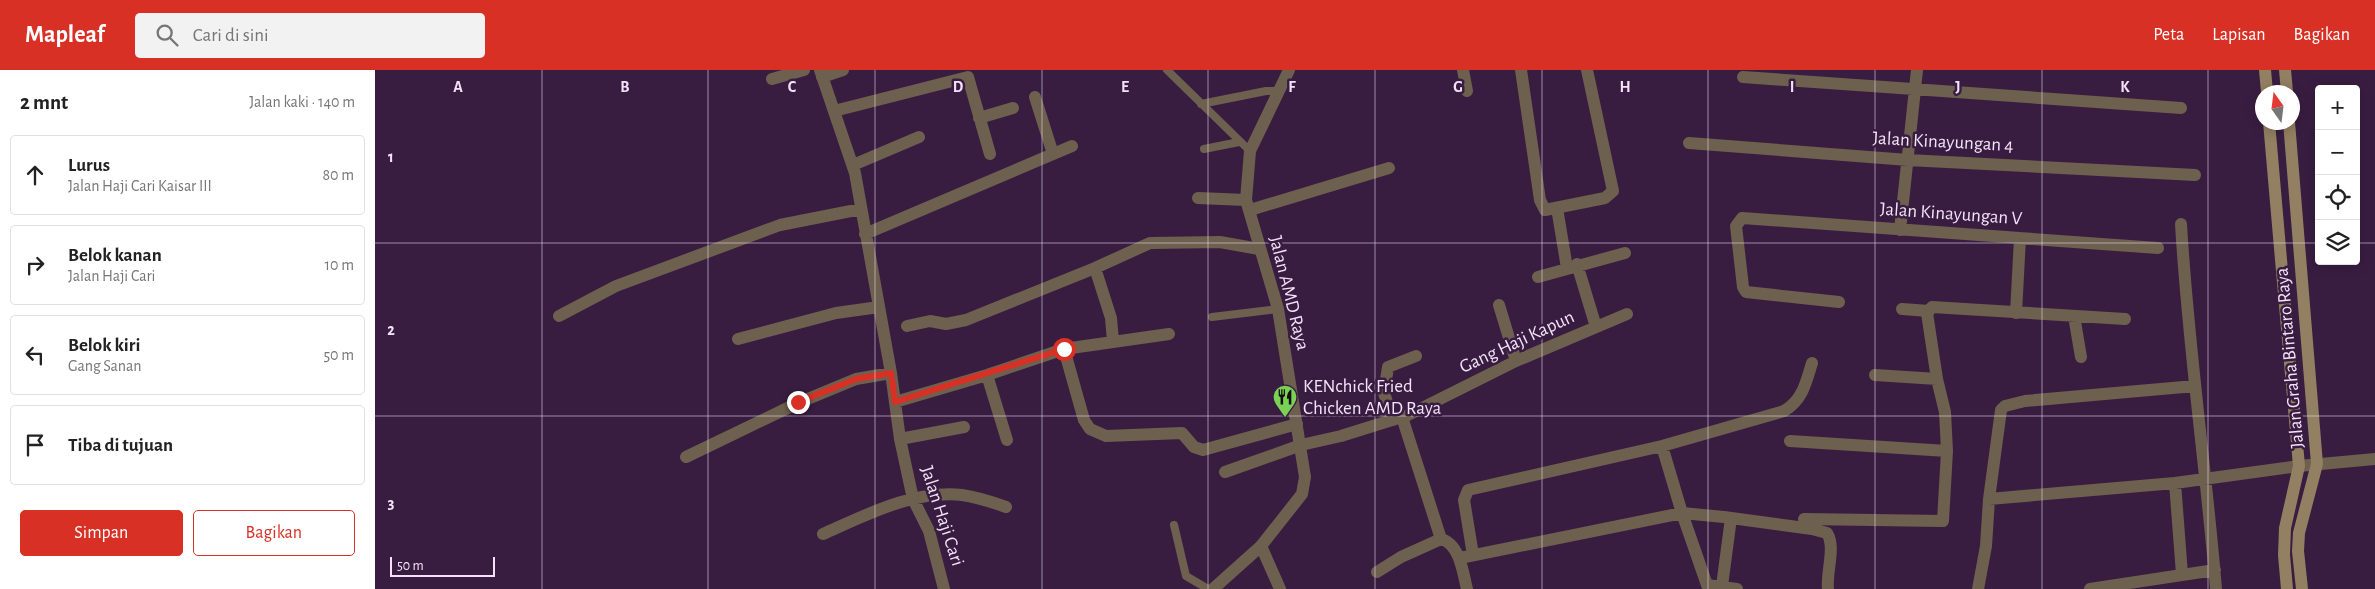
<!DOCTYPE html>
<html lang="id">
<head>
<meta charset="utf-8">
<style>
  :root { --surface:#fff; --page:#f2f2f2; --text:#222; --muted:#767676; --line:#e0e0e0; --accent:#d93025 }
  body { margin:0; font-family:"Alegreya Sans",sans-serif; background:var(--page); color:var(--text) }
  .controls { position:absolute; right:15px; top:15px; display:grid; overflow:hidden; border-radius:5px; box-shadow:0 2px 12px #0003 }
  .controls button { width:45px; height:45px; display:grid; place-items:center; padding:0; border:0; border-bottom:1px solid var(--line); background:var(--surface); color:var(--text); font:25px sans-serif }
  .compass { position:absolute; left:1880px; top:15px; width:45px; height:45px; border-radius:50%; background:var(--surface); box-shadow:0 2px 12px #0003; rotate:346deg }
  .scale { position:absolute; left:15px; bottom:12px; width:105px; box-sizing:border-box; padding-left:5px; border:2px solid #f3e2f9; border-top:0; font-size:14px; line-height:18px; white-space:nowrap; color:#f3e2f9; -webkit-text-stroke:4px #381d41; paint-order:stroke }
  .stop { position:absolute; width:15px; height:15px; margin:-11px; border:4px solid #d93025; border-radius:50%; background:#fff }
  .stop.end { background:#d93025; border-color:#fff; box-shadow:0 1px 5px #0008 }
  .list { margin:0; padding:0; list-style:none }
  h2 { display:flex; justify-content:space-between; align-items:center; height:65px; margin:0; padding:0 20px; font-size:21px }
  h2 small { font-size:16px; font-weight:400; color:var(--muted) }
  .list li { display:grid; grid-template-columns:32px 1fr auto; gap:15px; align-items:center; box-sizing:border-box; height:80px; margin:0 10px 10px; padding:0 10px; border:1px solid var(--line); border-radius:5px }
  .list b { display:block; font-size:19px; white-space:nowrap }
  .list p { margin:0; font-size:16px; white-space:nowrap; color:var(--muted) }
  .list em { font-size:16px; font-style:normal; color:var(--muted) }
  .actions { display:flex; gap:10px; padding:15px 20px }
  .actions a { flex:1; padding:11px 0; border:1px solid var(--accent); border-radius:5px; text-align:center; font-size:18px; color:var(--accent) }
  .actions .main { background:var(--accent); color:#fff }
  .icon { flex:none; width:28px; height:28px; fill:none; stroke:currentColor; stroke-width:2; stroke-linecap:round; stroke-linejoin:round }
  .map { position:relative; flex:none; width:2000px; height:519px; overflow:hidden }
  header { display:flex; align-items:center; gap:30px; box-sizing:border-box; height:70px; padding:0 25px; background:var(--accent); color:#fff }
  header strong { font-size:24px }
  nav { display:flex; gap:28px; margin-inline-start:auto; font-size:18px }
  .search { width:350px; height:45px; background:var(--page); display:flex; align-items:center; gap:12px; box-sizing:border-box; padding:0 18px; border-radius:5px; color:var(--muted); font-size:19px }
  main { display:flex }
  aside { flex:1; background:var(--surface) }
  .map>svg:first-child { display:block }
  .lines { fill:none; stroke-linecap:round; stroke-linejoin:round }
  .service { stroke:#6d604e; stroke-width:8 }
  .minor { stroke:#6d604e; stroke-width:12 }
  .tertiary { stroke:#6d604e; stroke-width:12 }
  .secondary { stroke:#937f61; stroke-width:12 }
  .route { stroke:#d93025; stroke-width:6 }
  .grid { fill:none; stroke:#f3e2f9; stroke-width:1; stroke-opacity:0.55 }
  .labels { text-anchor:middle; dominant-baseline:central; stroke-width:5; stroke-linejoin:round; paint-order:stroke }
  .street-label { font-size:19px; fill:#f3e2f9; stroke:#381d41 }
  .poi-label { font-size:19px; fill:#f3e2f9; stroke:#381d41; text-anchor:start }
  .grid-label { font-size:16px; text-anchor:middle; font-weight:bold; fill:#f3e2f9; stroke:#381d41; stroke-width:5; stroke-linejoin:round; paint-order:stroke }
</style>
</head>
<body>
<header>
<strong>Mapleaf</strong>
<div class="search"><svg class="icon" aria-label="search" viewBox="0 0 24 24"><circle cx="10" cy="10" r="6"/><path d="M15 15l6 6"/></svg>Cari di sini</div>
<nav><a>Peta</a><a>Lapisan</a><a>Bagikan</a></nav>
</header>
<main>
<aside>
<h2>2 mnt<small>Jalan kaki · 140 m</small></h2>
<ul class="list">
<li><svg class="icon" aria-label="ahead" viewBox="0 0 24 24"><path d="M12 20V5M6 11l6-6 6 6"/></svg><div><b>Lurus</b><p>Jalan Haji Cari Kaisar III</p></div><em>80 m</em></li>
<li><svg class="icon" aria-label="right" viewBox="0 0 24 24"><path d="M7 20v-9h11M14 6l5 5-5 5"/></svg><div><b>Belok kanan</b><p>Jalan Haji Cari</p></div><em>10 m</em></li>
<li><svg class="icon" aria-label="left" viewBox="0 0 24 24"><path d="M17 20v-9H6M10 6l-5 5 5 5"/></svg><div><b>Belok kiri</b><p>Gang Sanan</p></div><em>50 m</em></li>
<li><svg class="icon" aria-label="arrive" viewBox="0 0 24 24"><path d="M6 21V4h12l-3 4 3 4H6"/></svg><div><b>Tiba di tujuan</b></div></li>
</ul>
<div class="actions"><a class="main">Simpan</a><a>Bagikan</a></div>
</aside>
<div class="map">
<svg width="2000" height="519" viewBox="0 0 2000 519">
  <rect width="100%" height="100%" fill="#381d41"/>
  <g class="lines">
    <path class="service" d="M792,0L875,81
      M826,34L891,21H904
      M829,79L864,72
      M837,247L903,239
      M799,455L811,506L833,519"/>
    <path class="minor" d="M445,0L480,103L516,303L525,369L538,429L554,461L569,519
      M1088,0L1092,21
      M1146,0L1165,130L1170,140L1230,128L1238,121L1212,0
      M447,7L468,0
      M1368,7L1806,38
      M397,9L429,0
      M660,27L678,84
      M459,41L593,7L615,84
      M604,48L638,38
      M1314,73L1533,90L1820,105
      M478,95L544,67
      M823,128L871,130
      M1182,138L1192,198
      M875,140L1014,98
      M1806,154C1813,276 1831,397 1841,519
      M1525,160L1542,0
      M490,164L697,76
      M1202,194L1221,257
      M720,198L736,248L738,271
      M1163,207L1250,183
      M1464,232L1371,222L1368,217L1361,156L1367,148L1783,178
      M1124,235L1141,291
      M1527,239L1554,241
      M1641,243L1645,168
      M184,246L241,216L405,155L486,139
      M1699,246L1706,287
      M532,256L555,251L571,254L591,250L720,198L775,173L845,172L884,179
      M363,269L461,243L504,237
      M689,279L709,350L715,359L731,366L807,363L819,377L828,380L922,354
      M612,305L632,370
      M1500,305L1562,309
      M1820,316L1650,331L1630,336L1626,340L1614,429L1800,413L1924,396L2000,389
      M520,332L612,305L689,279L794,264
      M1027,347L1066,469C1085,474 1088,503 1092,519
      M1018,350L1009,323L1013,297L1041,286
      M525,369L589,357
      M1415,371L1572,381
      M311,387L423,333L481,309L516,303
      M850,402L926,375L966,366L1033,345L1141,291L1252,244
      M1800,413L1807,504
      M1429,449L1568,451L1572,381L1570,342L1562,309L1552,243L1557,237L1750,249
      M448,464C491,445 538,420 587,425C602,427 617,432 631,437
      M886,476L905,519
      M1098,485L1089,430L1093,420L1287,376
      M1085,488L1307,443L1349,447L1437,459L1452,463C1461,477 1451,502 1453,519
      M1002,502L1026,487L1066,469
      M1347,516L1356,448
      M1362,519L1332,515L1307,443L1287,376L1409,341C1428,330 1431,312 1437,293
      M1603,519L1611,476L1614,429
      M1715,519L1840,500"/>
    <path class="tertiary" d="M838,519L886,476L927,424L930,407L903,239L871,130L875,81L914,0"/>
    <path class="secondary" d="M1890,0L1892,22
      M1910,0L1912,22
      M1894,52L1924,396L1910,458L1909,485L1912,519
      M1914,52L1942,394L1924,463L1923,481L1927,519"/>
  </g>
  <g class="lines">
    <path class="route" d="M423,332L481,309L516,303L520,332L689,279"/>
  </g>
  <path class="grid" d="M167,0V519M333,0V519M500,0V519M667,0V519M833,0V519M1000,0V519M1167,0V519M1333,0V519M1500,0V519M1667,0V519M1833,0V519M0,173H1944M1981,173H2000M0,346H2000"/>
  <defs>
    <symbol id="restaurant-pin" viewBox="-11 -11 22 30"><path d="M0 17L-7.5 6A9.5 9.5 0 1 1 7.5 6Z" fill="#7bd156" stroke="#381d41"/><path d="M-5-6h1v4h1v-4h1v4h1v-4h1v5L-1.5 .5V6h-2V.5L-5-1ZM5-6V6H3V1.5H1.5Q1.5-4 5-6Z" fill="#111"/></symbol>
  </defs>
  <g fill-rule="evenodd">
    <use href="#restaurant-pin" x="896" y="313" width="28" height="38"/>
  </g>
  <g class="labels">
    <g class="street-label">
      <text transform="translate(1568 72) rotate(3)">Jalan Kinayungan 4</text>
      <text transform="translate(1576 144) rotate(4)">Jalan Kinayungan V</text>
      <text transform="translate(914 223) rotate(76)">Jalan AMD Raya</text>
      <text transform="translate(1142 272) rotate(-25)">Gang Haji Kapun</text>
      <text transform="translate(1915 288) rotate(-95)">Jalan Graha Bintaro Raya</text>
      <text transform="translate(567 446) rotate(72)">Jalan Haji Cari</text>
    </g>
    <g class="poi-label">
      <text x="928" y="316">KENchick Fried<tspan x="928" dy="22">Chicken AMD Raya</tspan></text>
    </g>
  </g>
  <g class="grid-label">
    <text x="83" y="22">A</text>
    <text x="250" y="22">B</text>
    <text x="417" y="22">C</text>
    <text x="583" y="22">D</text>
    <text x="750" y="22">E</text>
    <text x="917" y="22">F</text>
    <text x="1083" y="22">G</text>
    <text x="1250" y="22">H</text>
    <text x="1417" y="22">I</text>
    <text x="1583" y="22">J</text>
    <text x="1750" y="22">K</text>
    <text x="16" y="92">1</text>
    <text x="16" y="265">2</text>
    <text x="16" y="438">3</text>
  </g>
</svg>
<div class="controls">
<button>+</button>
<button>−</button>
<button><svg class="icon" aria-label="locate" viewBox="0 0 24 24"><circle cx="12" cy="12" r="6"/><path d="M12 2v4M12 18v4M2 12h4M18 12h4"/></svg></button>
<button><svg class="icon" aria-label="layers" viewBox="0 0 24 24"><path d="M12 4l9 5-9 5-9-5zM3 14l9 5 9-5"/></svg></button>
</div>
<svg class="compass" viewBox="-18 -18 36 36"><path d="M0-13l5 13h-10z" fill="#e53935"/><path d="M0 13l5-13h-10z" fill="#767676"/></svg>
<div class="scale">50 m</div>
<div class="stop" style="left:689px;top:279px"></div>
<div class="stop end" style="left:423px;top:332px"></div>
</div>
</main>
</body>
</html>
